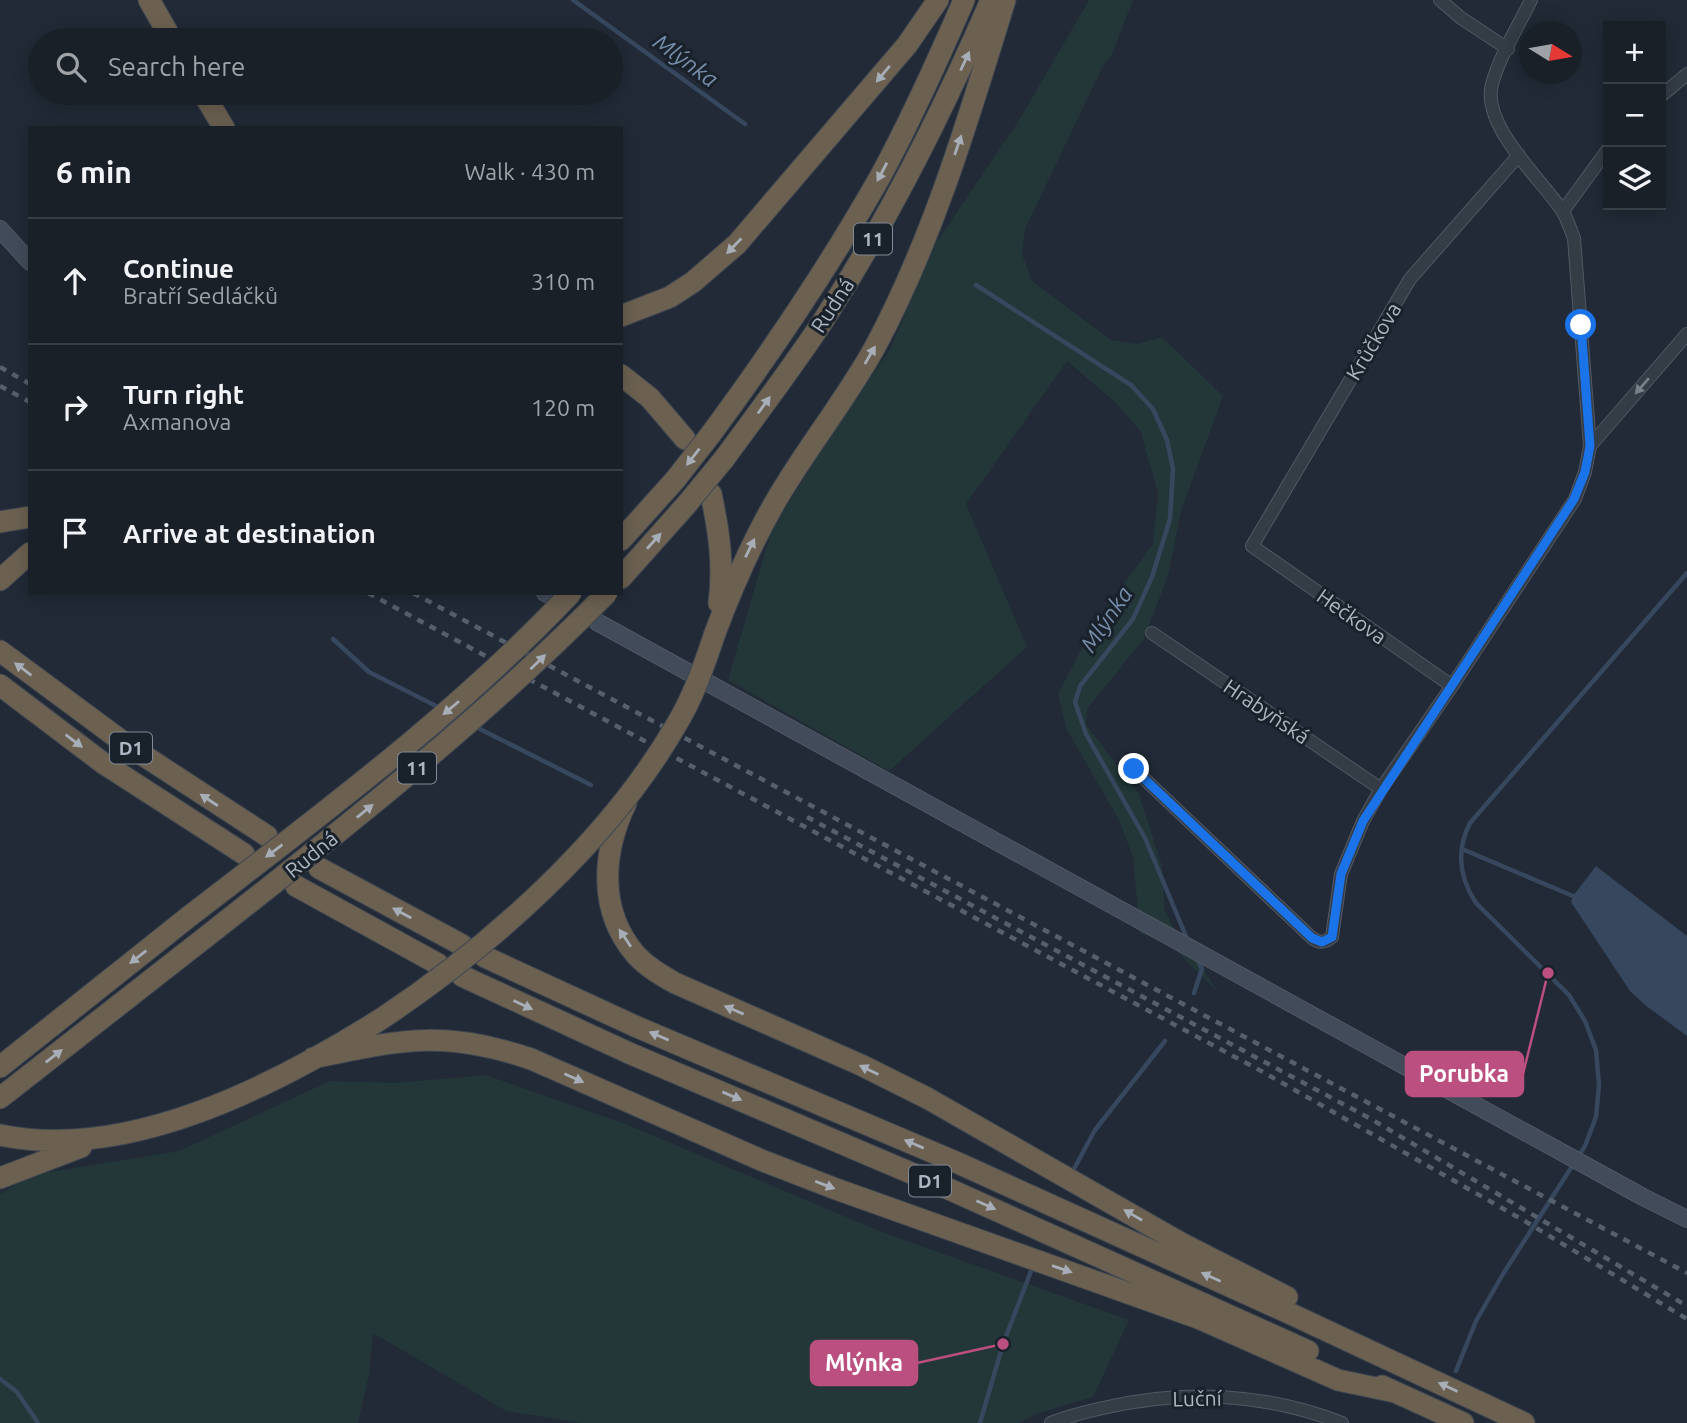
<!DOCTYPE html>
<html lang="en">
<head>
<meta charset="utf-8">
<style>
  :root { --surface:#192028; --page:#222830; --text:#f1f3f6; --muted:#9fa3a8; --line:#373e45 }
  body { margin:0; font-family:Ubuntu,sans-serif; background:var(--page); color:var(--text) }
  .controls { position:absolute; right:21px; top:21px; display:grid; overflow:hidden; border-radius:0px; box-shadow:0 4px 18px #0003 }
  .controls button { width:63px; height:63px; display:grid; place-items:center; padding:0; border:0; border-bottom:2px solid var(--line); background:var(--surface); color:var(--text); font:35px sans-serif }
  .compass { position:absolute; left:1519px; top:21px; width:63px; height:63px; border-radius:50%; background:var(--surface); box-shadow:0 4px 18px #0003; rotate:101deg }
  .stop { position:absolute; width:21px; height:21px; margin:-16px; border:5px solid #1a73e8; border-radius:50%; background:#fff }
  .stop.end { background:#1a73e8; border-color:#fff; box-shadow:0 2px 7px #0008 }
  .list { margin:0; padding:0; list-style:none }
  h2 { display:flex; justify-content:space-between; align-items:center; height:91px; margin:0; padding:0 28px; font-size:30px }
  h2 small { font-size:23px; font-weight:400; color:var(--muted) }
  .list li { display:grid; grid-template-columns:46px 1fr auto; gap:21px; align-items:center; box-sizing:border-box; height:126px; padding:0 28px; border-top:2px solid var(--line) }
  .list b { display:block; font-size:26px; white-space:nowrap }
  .list p { margin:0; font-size:23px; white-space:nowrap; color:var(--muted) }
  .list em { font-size:23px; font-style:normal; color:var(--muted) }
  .icon { flex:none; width:38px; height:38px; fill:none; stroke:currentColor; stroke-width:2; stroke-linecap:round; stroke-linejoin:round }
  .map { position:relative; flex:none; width:1687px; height:1423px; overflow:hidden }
  .search { position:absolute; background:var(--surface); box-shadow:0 4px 18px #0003; left:28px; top:28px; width:595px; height:77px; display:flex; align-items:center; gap:18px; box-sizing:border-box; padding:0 24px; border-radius:38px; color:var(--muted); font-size:26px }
  .panel { position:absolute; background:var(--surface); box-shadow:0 4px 18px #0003; left:28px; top:126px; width:595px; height:469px; border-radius:0px }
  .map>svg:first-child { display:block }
  .green { fill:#233738 }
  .water { fill:#36475e }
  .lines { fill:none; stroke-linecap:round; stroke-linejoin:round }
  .stream { stroke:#36475e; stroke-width:4.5 }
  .street-casing { stroke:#515964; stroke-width:14 }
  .secondary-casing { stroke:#515964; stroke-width:18 }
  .highway-casing { stroke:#3e4651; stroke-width:23 }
  .street { stroke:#343c46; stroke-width:12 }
  .secondary { stroke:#424b59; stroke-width:16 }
  .highway { stroke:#6c6151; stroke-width:21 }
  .rail { stroke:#56606d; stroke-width:4.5; stroke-dasharray:7 7; stroke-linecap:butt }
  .highway-bridge-casing { stroke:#3e4651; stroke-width:23; stroke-linecap:butt }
  .highway-bridge { stroke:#6c6151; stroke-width:21 }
  .oneway { fill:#a7aeb8 }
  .oneway2 { fill:#777f8b }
  .route { stroke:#1a73e8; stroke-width:9 }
  .labels { text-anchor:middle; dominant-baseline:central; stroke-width:6; stroke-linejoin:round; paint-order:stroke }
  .shield { fill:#19212b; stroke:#818995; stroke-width:2 }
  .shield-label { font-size:19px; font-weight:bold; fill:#aeb6c3 }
  .street-label { font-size:21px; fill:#aeb6c3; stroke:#19212b }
  .water-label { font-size:23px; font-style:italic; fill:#778eaa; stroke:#19212b }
  .leader { fill:none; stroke:#bb4f7f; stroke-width:2.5 }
  .callout-dot { fill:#bb4f7f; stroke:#19212b; stroke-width:2.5 }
  .callout { fill:#bb4f7f; stroke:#bb4f7f; stroke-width:2.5 }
  .callout-label { font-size:23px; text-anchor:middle; font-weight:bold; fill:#fff }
</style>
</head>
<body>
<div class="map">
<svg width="1687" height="1423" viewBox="0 0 1687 1423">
  <rect width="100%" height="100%" fill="#212a36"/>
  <path class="green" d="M1089,0H1133L1112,54L1103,66L1025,229L1022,254L1032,281L1111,340L1137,344L1162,337L1223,396L1181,511L1168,576L1143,640L1087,709L1086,725L1138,792L1162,866L1165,911L1183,946L1200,961L1207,976L1220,994L1164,939L1140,934L1133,857L1119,820L1066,728L1058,694L1094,625L1153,544L1158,493L1141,432L1115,402L1067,361L966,504L1027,647L889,771L728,680L771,532L823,447L890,349L936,243L1018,122Z
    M486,1075L628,1125L882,1232L1129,1320L1093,1397L1039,1413L1019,1423H582L506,1411L373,1333L369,1374L358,1423H0V1194L32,1175L179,1151L330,1081L395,1083Z"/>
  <path class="water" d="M1596,866L1687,936V1036L1645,1005L1630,991L1571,902L1573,896Z"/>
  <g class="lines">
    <path class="stream" d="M573,0L745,124
      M976,285L1131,385L1153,409L1167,440L1173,469L1170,519L1152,577L1133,619L1080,686L1075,702L1086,734L1145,838L1188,941
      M333,639L369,672L440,708
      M476,727L591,785
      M1462,849L1573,896
      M1194,993L1202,969L1197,958
      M1074,1169L1095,1130L1165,1041
      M1456,1371L1476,1321L1503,1274L1585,1146L1596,1117L1599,1085L1596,1050L1585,1021L1569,995L1476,903C1459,877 1456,850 1470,823L1687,573
      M0,1379L17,1392L38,1423
      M980,1423L1003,1344L1033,1266"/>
    <defs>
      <path id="street" d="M1440,0L1461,18L1508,49
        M1661,96L1687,74
        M1563,211L1608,149
        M1590,446L1687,334
        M1152,633L1381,789
        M1452,686L1252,546L1410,279L1519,155
        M1134,769L1312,938C1319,943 1325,943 1332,937L1341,874L1363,821L1381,789L1452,686L1575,499L1585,472L1590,446L1574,238C1570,229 1567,217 1561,209C1540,178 1481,125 1492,84C1500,55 1518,27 1531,0
        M1051,1423C1067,1416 1085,1412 1103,1408C1182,1389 1266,1393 1342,1423"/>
      <path id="secondary" d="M0,229L30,262
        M545,593L547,594
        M597,622L1643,1197L1687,1219"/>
      <path id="highway" d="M149,0L172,40
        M203,93L224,128
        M621,316L670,297L693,282L737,244L907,45L938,0
        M621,375L650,398L685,439
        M711,434C772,351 829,267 880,177C911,120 938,60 964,0
        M724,459C757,414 792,368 823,321C889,219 943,111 991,0
        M711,494C719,531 724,566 719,603
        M0,522L30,517
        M621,540L675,480
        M621,578L687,504
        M0,580L30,553
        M715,633C735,580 757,529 788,481C816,436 849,394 875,347C933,239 969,117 1005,0
        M0,651L123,742L267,836
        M0,685L103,763L244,854
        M626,803C602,853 598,911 636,955C647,967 661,975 675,983L861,1065L927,1098L1181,1243L1287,1297
        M319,868L462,945
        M296,886L438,964
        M485,957L637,1027L958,1163L1291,1314L1524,1423
        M462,976L629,1053L951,1190L1308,1351
        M313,1058C400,1040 443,1029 531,1059L761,1160L836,1189L1198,1318L1338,1380L1395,1392
        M0,1067L191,915
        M0,1098L216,929
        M0,1135C128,1162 276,1085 381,1019
        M0,1178L81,1147
        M1382,1386L1463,1423"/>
    </defs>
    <use href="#street" class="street-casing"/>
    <use href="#secondary" class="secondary-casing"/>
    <use href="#highway" class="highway-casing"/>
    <use href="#street" class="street"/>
    <use href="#secondary" class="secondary"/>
    <use href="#highway" class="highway"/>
    <path class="rail" d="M0,367L30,384
      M0,386L30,402
      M368,593L1263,1072L1523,1220L1687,1319
      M413,593L1687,1273
      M807,817L1371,1119L1687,1306"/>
    <defs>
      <path id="highway-bridge" d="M675,480L711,434
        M687,504L724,459
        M191,915C322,814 457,714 571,593
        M216,929C351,823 486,716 607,593
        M381,1019C491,946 608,842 675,727C693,698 704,666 715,633"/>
    </defs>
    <use href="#highway-bridge" class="highway-bridge-casing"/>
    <use href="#highway-bridge" class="highway-bridge"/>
  </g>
  <defs><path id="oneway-solid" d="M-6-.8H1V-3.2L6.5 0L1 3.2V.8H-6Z" transform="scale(1.75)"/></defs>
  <g class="oneway">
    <use href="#oneway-solid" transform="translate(965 61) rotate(-65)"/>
    <use href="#oneway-solid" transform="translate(883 74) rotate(130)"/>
    <use href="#oneway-solid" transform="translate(958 145) rotate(-71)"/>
    <use href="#oneway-solid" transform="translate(882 172) rotate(118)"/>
    <use href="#oneway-solid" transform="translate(734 246) rotate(134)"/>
    <use href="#oneway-solid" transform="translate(870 355) rotate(-60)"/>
    <use href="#oneway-solid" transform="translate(764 405) rotate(-54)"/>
    <use href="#oneway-solid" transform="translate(693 457) rotate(128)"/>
    <use href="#oneway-solid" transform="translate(654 541) rotate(-48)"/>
    <use href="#oneway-solid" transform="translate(750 548) rotate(-64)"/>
    <use href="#oneway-solid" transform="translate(538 662) rotate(-44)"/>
    <use href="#oneway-solid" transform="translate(23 669) rotate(-143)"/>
    <use href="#oneway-solid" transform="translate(451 708) rotate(140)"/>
    <use href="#oneway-solid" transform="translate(74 741) rotate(37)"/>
    <use href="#oneway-solid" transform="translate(209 800) rotate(-147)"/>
    <use href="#oneway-solid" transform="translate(365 811) rotate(-39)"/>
    <use href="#oneway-solid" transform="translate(274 851) rotate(143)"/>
    <use href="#oneway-solid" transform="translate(402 913) rotate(-152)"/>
    <use href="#oneway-solid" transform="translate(625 938) rotate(-124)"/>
    <use href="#oneway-solid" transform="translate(138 957) rotate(142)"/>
    <use href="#oneway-solid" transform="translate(523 1005) rotate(25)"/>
    <use href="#oneway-solid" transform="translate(734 1010) rotate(-157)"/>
    <use href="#oneway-solid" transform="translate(659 1036) rotate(-157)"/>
    <use href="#oneway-solid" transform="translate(54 1056) rotate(-38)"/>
    <use href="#oneway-solid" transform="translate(869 1070) rotate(-154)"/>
    <use href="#oneway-solid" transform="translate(574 1078) rotate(24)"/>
    <use href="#oneway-solid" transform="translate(732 1096) rotate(23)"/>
    <use href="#oneway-solid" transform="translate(914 1144) rotate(-157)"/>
    <use href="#oneway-solid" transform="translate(825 1185) rotate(21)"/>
    <use href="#oneway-solid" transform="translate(986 1205) rotate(24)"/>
    <use href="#oneway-solid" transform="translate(1133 1215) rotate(-150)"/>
    <use href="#oneway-solid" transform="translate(1062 1269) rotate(19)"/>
    <use href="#oneway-solid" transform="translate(1211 1277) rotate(-156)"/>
    <use href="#oneway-solid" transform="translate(1448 1387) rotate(-155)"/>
  </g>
  <use class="oneway2" href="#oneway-solid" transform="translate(1642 386) rotate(131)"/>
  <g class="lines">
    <path class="route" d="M1134,769L1312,938L1322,942L1332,937L1341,874L1363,821L1574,499L1585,472L1590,446L1581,325"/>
  </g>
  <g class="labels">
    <g class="shield">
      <rect x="854" y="223.5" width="38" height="31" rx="5"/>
      <rect x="110" y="732.5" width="42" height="31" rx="5"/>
      <rect x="398" y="752.5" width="38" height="31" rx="5"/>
      <rect x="909" y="1165.5" width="42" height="31" rx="5"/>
    </g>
    <g class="shield-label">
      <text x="873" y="239">11</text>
      <text x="131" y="748">D1</text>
      <text x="417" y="768">11</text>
      <text x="930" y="1181">D1</text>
    </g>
    <g class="street-label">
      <text transform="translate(832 305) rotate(-57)">Rudná</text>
      <text transform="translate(1373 341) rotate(-59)">Krůčkova</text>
      <text transform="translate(1352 616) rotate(35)">Hečkova</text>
      <text transform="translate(1267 711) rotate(34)">Hrabyňská</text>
      <text transform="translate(311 854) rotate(-39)">Rudná</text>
      <text transform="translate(1197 1398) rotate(-1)">Luční</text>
    </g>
    <g class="water-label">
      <text transform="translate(686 60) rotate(36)">Mlýnka</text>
      <text transform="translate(1106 619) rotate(-56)">Mlýnka</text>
    </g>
  </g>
  <path class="leader" d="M1548 973L1523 1074M1003 1344L917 1363"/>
  <g class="callout-dot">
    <circle cx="1548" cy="973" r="7"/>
    <circle cx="1003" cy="1344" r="7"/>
  </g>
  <g class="callout">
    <rect x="1406" y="1052" width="117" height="44" rx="7"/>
    <rect x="811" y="1341" width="106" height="44" rx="7"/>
  </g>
  <g class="callout-label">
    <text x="1464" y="1082">Porubka</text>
    <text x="864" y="1371">Mlýnka</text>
  </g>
</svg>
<div class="controls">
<button>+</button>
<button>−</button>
<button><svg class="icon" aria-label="layers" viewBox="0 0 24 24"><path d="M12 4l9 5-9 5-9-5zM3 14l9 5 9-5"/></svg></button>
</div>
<svg class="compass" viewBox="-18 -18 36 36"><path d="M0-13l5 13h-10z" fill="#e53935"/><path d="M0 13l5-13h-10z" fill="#9fa3a8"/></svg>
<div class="stop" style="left:1581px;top:325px"></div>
<div class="stop end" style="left:1134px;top:769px"></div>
<div class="search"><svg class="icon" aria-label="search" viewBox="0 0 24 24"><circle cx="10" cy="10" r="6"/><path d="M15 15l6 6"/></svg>Search here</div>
<section class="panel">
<h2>6 min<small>Walk · 430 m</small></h2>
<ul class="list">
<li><svg class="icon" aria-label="ahead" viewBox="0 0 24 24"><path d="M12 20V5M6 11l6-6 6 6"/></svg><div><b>Continue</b><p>Bratří Sedláčků</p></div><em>310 m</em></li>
<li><svg class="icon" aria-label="right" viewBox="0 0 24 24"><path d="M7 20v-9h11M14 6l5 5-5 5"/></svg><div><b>Turn right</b><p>Axmanova</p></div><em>120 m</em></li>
<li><svg class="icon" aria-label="arrive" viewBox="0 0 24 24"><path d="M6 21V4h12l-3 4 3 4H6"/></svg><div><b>Arrive at destination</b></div></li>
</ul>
</section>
</div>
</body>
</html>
